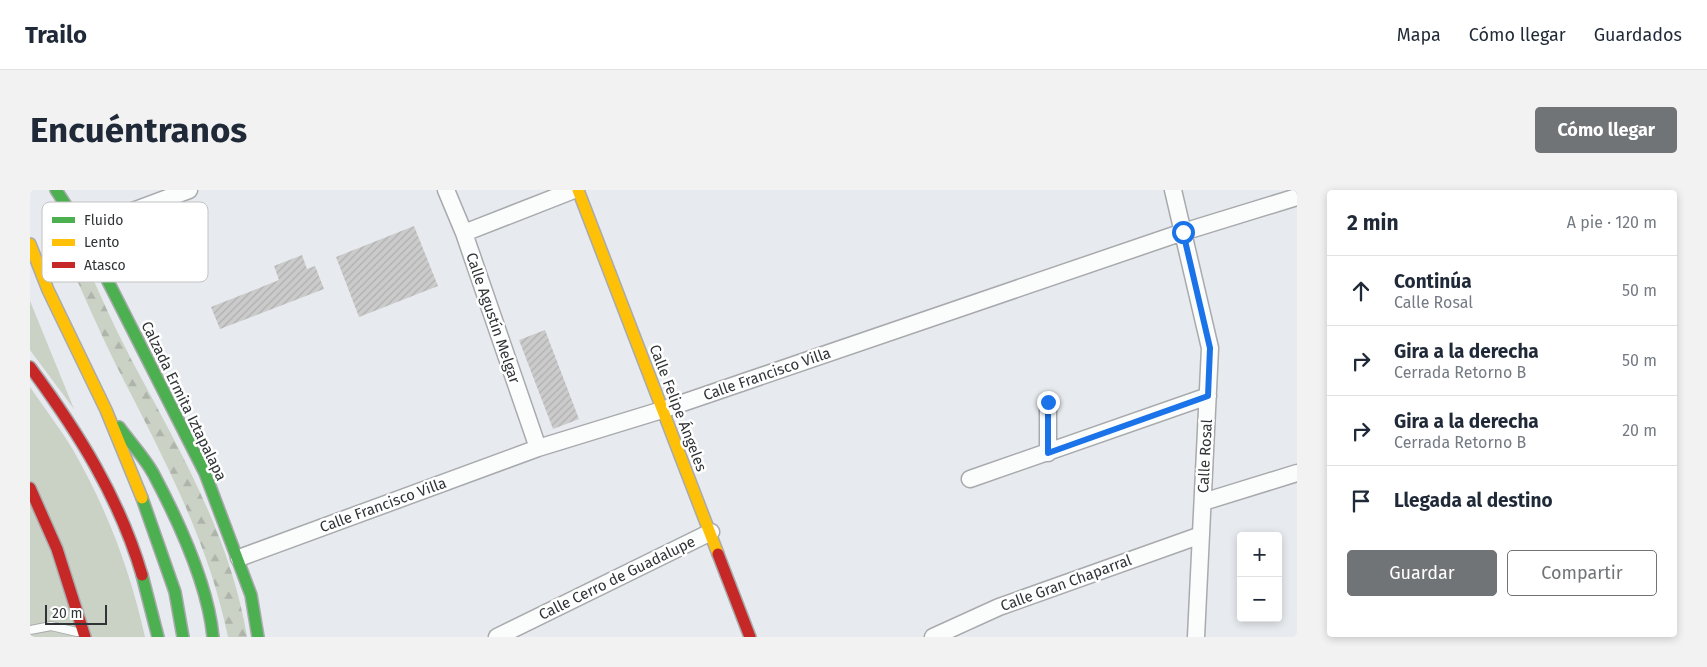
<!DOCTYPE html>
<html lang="es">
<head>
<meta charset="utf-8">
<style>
  :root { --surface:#fff; --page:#f2f2f3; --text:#1f2937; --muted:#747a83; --line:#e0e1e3; --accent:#717476 }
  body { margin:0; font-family:"Fira Sans",sans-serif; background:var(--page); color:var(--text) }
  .controls { position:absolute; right:15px; bottom:15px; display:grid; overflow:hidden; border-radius:5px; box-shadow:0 2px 8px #0003 }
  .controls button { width:45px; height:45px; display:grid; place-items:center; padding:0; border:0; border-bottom:1px solid var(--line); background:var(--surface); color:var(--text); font:25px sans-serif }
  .scale { position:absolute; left:15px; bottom:12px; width:62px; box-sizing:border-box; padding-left:5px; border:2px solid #313436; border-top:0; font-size:14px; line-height:18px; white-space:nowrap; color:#313436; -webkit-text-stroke:4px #fff; paint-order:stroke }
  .stop { position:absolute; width:15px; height:15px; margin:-11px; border:4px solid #1a73e8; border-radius:50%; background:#fff }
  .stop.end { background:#1a73e8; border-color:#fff; box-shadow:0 1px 5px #0008 }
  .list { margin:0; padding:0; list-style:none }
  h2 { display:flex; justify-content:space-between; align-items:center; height:65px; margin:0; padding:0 20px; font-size:21px }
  h2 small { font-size:16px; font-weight:400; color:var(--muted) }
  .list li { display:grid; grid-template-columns:32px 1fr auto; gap:15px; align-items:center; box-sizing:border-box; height:70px; padding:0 20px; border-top:1px solid var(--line) }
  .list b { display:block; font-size:19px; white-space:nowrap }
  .list p { margin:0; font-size:16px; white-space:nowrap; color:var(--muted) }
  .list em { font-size:16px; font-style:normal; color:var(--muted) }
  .actions { display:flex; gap:10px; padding:15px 20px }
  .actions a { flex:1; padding:11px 0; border:1px solid var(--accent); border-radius:5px; text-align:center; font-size:18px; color:var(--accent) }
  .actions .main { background:var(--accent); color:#fff }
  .icon { flex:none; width:28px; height:28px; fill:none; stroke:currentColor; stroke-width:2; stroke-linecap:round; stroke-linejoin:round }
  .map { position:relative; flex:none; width:1267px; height:447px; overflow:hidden; border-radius:5px }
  header { display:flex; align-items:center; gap:30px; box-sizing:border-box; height:70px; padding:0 25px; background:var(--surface); border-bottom:1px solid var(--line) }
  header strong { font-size:24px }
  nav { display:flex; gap:28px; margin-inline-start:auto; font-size:18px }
  .intro { display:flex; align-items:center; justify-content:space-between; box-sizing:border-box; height:120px; padding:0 30px }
  h1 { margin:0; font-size:35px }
  .button { padding:12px 22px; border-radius:5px; background:var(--accent); color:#fff; font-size:18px; font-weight:700 }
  main { display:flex; gap:30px; padding:0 30px }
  aside { flex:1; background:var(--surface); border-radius:5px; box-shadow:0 2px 8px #0003 }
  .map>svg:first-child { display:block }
  .green { fill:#cad1c5 }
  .forest { fill:url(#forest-firs) }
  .building { fill:url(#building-hatch) }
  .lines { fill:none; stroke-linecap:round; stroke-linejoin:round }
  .lane-casing { stroke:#a8aaad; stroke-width:10 }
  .street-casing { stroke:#a8aaad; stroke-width:19 }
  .fast-casing { stroke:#a8aaad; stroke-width:14 }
  .slow-casing { stroke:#a8aaad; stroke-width:14 }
  .jam-casing { stroke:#a8aaad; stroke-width:14 }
  .lane { stroke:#fbfcfc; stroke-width:8 }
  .street { stroke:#fbfcfc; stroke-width:16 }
  .fast { stroke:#4caf50; stroke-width:11 }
  .slow { stroke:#ffc107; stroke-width:11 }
  .jam { stroke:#c62828; stroke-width:11 }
  .route { stroke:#1a73e8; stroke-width:6 }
  .labels { text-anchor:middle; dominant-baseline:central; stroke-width:5; stroke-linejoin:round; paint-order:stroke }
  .street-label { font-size:15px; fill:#313436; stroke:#fff }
  .key { fill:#fff; stroke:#c1c2c3; stroke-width:1 }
  .key-label { font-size:14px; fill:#313436 }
</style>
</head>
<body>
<header>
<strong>Trailo</strong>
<nav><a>Mapa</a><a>Cómo llegar</a><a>Guardados</a></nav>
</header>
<div class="intro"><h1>Encuéntranos</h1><a class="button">Cómo llegar</a></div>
<main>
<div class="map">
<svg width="1267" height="447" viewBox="0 0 1267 447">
  <defs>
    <pattern id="forest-firs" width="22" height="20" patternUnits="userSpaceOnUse" patternTransform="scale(1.25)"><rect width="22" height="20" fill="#cad1c5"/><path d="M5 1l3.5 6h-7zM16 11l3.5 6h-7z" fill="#aeb4aa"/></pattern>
    <pattern id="building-hatch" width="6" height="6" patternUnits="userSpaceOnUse" patternTransform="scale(1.25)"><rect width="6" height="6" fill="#cbcbcb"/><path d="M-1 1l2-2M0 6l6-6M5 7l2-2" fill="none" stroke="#afafaf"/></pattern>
  </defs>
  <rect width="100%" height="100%" fill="#e7eaee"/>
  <path class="green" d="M0,111L44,219L0,160Z
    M0,197C14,218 30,238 43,260C77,319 100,380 115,447H0Z"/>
  <path class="forest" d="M41,38C60,82 79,127 101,169C148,257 201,347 217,447H198C178,349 131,263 86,175C65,132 46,88 27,44Z"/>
  <path class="building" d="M384,36L408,96L329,127L306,67Z
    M272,65L277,79L285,76L294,99L190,139L181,117L249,90L244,76Z
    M515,140L549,229L523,239L489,150Z"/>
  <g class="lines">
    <defs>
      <path id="lane" d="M0,440L21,436L47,442"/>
      <path id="street" d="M416,0L434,43L508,258
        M1143,0L1180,158L1166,447
        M52,40L159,0
        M434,43L544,0
        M1018,211V263
        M940,289L1178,206
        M1173,312L1267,283
        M209,368L508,258L632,220L1153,42L1267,7
        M467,447L681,342
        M903,447L969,417L1171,345"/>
      <path id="fast" d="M26,0L52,40L175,283L221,405L228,447
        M89,237C100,252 114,267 123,283C148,330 178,394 183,447
        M112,308L145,402L153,447
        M112,385L128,447"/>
      <path id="slow" d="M548,0L688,364
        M0,54L18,100L76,220L112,308"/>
      <path id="jam" d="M0,177C48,242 89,307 112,385
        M0,298L27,359L55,447
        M688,364L720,447"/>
    </defs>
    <use href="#lane" class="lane-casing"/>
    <use href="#street" class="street-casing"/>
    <use href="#fast" class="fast-casing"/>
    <use href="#slow" class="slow-casing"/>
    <use href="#jam" class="jam-casing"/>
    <use href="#lane" class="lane"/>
    <use href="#street" class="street"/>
    <use href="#fast" class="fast"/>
    <use href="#slow" class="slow"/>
    <use href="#jam" class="jam"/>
  </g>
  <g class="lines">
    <path class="route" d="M1018,212V263L1178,206L1180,158L1153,42"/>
  </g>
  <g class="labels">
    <g class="street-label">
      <text transform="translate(463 128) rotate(71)">Calle Agustín Melgar</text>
      <text transform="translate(737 184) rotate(-19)">Calle Francisco Villa</text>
      <text transform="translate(154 211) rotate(64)">Calzada Ermita Iztapalapa</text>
      <text transform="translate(648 218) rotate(69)">Calle Felipe Ángeles</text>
      <text transform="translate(1175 266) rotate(-87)">Calle Rosal</text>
      <text transform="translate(353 315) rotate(-20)">Calle Francisco Villa</text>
      <text transform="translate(587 388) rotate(-26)">Calle Cerro de Guadalupe</text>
      <text transform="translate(1036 393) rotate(-20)">Calle Gran Chaparral</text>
    </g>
  </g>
  <rect x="12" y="12" width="166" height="80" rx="8" class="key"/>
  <rect x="22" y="27" width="23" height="6" fill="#4caf50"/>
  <rect x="22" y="49" width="23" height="7" fill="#ffc107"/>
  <rect x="22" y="72" width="23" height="6" fill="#c62828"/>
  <g class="key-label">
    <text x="54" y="35">Fluido</text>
    <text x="54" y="57">Lento</text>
    <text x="54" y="80">Atasco</text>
  </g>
</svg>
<div class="controls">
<button>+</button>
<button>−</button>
</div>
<div class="scale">20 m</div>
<div class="stop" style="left:1153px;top:42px"></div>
<div class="stop end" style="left:1018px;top:212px"></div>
</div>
<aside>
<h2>2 min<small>A pie · 120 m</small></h2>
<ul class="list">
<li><svg class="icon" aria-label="ahead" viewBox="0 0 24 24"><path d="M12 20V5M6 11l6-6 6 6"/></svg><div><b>Continúa</b><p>Calle Rosal</p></div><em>50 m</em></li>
<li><svg class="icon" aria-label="right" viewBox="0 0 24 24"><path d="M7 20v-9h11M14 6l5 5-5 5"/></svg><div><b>Gira a la derecha</b><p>Cerrada Retorno B</p></div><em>50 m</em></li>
<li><svg class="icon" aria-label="right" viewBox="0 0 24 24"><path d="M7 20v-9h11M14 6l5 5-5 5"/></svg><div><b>Gira a la derecha</b><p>Cerrada Retorno B</p></div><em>20 m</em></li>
<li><svg class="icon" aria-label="arrive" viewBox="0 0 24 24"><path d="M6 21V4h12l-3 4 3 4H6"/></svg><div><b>Llegada al destino</b></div></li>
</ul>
<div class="actions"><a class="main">Guardar</a><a>Compartir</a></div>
</aside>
</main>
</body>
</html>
